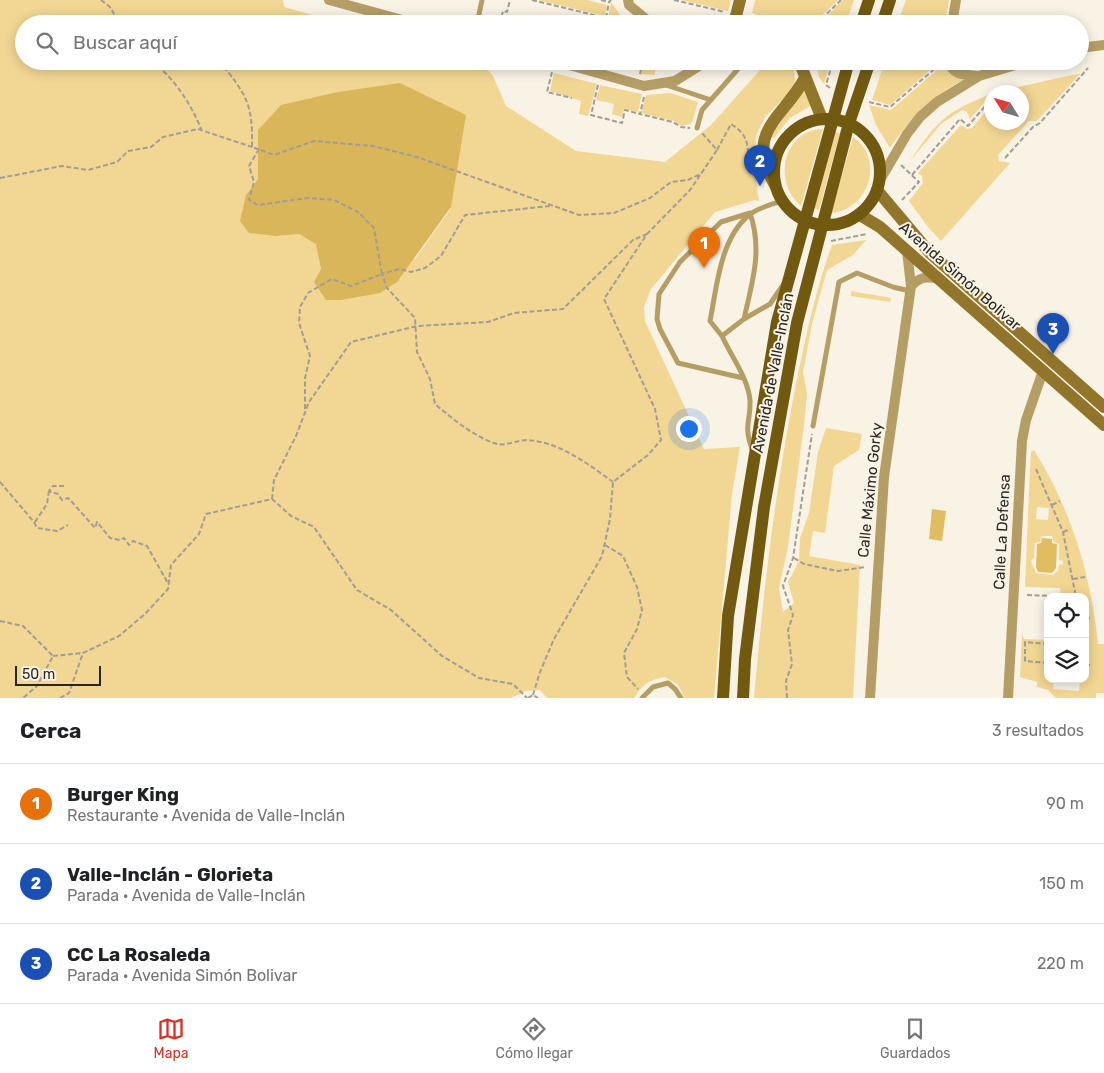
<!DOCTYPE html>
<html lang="es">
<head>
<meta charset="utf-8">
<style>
  :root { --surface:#fff; --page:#f6f6f6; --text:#202124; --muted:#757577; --line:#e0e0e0; --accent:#d93025 }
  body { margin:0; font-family:Rubik,sans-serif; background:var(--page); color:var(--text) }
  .controls { position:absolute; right:15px; bottom:15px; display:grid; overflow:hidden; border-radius:10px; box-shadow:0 2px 12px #0003 }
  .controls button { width:45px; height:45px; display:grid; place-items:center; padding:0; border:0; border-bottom:1px solid var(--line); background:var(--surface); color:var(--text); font:25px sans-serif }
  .compass { position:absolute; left:984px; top:85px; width:45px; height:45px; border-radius:50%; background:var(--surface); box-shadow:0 2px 12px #0003; rotate:307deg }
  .scale { position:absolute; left:15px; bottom:12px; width:86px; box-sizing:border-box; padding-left:5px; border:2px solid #282621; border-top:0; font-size:14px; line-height:18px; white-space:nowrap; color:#282621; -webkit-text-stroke:4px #f9f3e6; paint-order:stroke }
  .you { position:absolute; left:688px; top:428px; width:18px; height:18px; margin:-12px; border:4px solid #fff; border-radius:50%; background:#1a73e8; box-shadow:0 0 0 8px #1a73e833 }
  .badge { display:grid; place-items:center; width:32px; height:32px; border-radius:50%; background:var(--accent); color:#fff; font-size:16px; font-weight:700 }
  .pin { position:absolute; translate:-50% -41px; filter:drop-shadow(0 1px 2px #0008) }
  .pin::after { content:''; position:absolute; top:26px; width:18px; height:15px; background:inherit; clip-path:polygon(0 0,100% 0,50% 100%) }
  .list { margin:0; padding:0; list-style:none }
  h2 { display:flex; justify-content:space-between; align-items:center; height:65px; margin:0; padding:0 20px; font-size:21px }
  h2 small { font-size:16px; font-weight:400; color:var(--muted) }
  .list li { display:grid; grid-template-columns:32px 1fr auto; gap:15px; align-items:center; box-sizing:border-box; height:80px; padding:0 20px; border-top:1px solid var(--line) }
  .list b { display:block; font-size:19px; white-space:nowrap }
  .list p { margin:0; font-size:16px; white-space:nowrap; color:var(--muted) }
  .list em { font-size:16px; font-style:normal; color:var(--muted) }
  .icon { flex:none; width:28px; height:28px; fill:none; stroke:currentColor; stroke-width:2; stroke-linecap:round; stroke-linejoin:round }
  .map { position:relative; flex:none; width:1104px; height:698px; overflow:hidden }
  .search { position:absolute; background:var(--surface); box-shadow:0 2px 12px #0003; left:15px; right:15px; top:15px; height:55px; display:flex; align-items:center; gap:12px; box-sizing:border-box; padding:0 18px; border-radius:28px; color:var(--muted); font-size:19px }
  .sheet { height:305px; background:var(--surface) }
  nav { display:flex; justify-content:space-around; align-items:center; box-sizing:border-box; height:70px; border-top:1px solid var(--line); background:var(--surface); font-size:14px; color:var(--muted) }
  nav a { display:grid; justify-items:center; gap:2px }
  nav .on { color:var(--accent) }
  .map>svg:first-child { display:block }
  .green { fill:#f2d693; fill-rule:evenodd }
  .forest { fill:#dab65a }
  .water { fill:#e1bd61 }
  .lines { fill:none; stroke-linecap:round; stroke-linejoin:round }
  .path { stroke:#a29d94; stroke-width:2; stroke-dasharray:5 2.5; stroke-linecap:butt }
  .lane { stroke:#b59e65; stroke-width:5 }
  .street { stroke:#b59e65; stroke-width:10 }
  .secondary { stroke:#90752b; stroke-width:12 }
  .primary { stroke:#725910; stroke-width:12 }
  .labels { text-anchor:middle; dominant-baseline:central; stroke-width:4; stroke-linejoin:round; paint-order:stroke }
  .street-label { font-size:15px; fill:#282621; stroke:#f9f3e6 }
</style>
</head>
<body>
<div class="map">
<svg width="1104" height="698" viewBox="0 0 1104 698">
  <rect width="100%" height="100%" fill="#f9f3e6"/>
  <path class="green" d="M0,0H283L284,7L344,24H24V61H480L493,76L506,106L576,151L665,162L711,125L768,61H783L794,68L795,80L792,90L765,117L756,136L754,169L759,201L755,200L715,212L651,289L644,307L645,321L704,449L740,447L732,494L714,698H685L678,685L665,677C649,680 643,684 634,698H547L540,690L526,691L511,698H0ZM258,130L451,208L415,259L321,269L317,244L299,234L276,236L246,195L258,179Z
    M538,0H587L607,5L605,16Z
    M681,0H731L728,11Z
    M755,0H838L813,24H787L752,13Z
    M843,0H854L846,24H819Z
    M906,0H949L945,24H897Z
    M611,2L622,18L635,24H613L608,18Z
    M644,61H655V75L641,74Z
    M816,61H831L824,84L819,77Z
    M885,61H938L937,64L890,105L872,100Z
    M945,63L963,80C931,97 910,119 890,148L876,125L869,105L891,110Z
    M554,73L597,84L588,116L579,114L581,101L550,91Z
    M1081,73L1037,121H1029L998,155L999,161L1010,163L941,241L928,227L909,201L923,183L922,176L918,173L961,125L967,129L972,128L991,105L992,122H1022V92H1003L1005,90Z
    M600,85L642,94L638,112L624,109L622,117L612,114L614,104L596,100Z
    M805,89L812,105L790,118L774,138L770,136Z
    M670,93L698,102L692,123L682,126L674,121L641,113L646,95Z
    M991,94L970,119L967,112L962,110L941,124L910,161C937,121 945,112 991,94Z
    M823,129L801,206C772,182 783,130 823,129Z
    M835,132L840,133L819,210L813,208Z
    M853,137C886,160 868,210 831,213Z
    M866,240L853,255L827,270L812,324L803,372L807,394L804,425L788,547L779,588L783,612L794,603L788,582L799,561L800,538L809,513L818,452L826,428L862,434L859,450L834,466L825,533L813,531L809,556L860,565L853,698H754C763,594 775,491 795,389C805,340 815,291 832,245Z
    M851,291L891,298L890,302L851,296Z
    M1034,450C1071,509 1091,574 1098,644H1104V693H1096V698H1056L1048,690L1037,687V682L1020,677L1022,634L1024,639L1048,640V679H1054L1053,689L1079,691L1080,679H1085V597H1061L1060,588L1025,587L1030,467L1031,452ZM1037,507L1049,508L1048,520L1036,519ZM1042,536H1052L1054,542L1059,544V560L1063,561V564L1059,565L1058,571L1053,575L1036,573L1031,561L1034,558L1035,543L1040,542Z"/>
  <path class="forest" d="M400,83L466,115L451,207L397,282L380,293L341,300H326L314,282L321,269L316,244L299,234L276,236L249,233L240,221L246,195L258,179V130L281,105L338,92Z"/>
  <path class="water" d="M932,509L946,511L942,541L929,539Z
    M1042,538L1052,539V543L1057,544L1056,568L1052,573L1038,572L1036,567L1037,544L1041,543Z"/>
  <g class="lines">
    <path class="path" d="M101,0L110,7L120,24
      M532,0L606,18L604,24
      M601,0L609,2L611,0
      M674,0L725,12
      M606,18L609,2
      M500,24L503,11L507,12L510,0
      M816,24L841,0
      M152,61C175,79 191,104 202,131
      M219,61C246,94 253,103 252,147L274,155L314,141L373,146L417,157L579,215L614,213L650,198L671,182L688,180L702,173
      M552,72L547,92L572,98
      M640,74L643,61
      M598,85L591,115L622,123L625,110L640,114
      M830,88L826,85L833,61
      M996,92L1001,87
      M644,97L640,114L673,122L681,127L690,128
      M869,102L890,107L938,66
      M259,149L249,166L254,182L249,200L258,205L308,198L334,200L358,212L374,228L382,274L351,286L332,279L308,293L300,307L299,323L310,356L305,378V410
      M717,150L731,124C756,140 742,152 753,162
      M1005,158L1033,127L1040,123L1088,68
      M901,165L919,182L902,200
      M912,175L960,119L968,126L992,98
      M0,178L62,166L88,170L117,162L128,151L151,147L163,137L198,129L252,147
      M550,206L465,215L441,256L425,268L411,272L399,269L382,274L387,288L415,318L417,352L430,379L435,404C453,419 474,437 497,444C506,446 518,440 527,440C560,442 588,464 613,482
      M831,241L867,234
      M1036,469L1063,532L1076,597
      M0,482L34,522L37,528L57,531L68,525
      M64,486H53L49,491L58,494L62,500L68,498L72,502L95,528L97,522L110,538L120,540L124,538L129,545L133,541L147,546L169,585
      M272,499L274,480L296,436L309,402L351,342L417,326L488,322L514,313L563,309L633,240L647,234
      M1052,505L1060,501
      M35,522L47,504L49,491
      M1063,532L1070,529
      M605,545L623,556L637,587L642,610L637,629L624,653L627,677L638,689
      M794,558L804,564L838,571L866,567
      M1073,579L1085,577
      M1027,595L1076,597
      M1085,619L1092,618
      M0,621L23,626L53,656L37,686L23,698
      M1048,644L1025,642V661L1048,663
      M53,656L83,653
      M1085,665H1090
      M533,695L540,672L554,639L602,556L610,519L613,482L648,455L661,440L655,409L604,299L647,234L690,190L717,150L702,133
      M60,698L69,693L83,653L119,636L145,614L168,589L171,565L199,534L206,514L272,499L291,516L314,527L357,590L391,610L442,656L479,678L513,684L527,698
      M528,698L533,695L538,698
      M787,698L786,681L792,664L788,630L793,615L783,586L793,558L812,434"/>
    <path class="lane" d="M477,24L482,0
      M666,85L711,100
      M697,128L702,110L745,61
      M722,336L710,321C717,286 720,239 749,215C757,208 771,205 781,201
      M743,378L678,363L660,329L657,319L659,294L680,262L721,222L750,213C763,251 752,282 744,319
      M813,426L839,282L857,273L893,287L910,291
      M752,449C743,424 751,422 750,400C748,378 731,356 722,336L744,319L770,304L783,285
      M642,698L653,687L668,683L675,689L681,698"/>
    <path class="street" d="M329,0L417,24
      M628,0L629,5L652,24
      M952,24L956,0
      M1080,48L1104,45
      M555,61L644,86L675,81L707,61
      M948,61C953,76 965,75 979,76
      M880,180L907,134L920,117L937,102L979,76L1029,61
      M911,286C920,277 926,276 939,279
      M870,698L884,477L911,286L907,251
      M1008,698L1022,441L1026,420L1043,371"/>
    <path class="secondary" d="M734,24L740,0
      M799,61L822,119
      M775,185C744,131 782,120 805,78
      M877,190L930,253L1104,407
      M860,215L880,227L1104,425"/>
    <path class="primary" d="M861,24L869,0
      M882,24L890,0
      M774 172a53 53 0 1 1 106 0a53 53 0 1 1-106 0Z
      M723,698L728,616L777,322L849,61
      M743,698L745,659L764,507L797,323L849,123L870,61"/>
  </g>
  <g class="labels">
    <g class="street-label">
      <text transform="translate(960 276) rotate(41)">Avenida Simón Bolivar</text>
      <text transform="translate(773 373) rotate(-79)">Avenida de Valle-Inclán</text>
      <text transform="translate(870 490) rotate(-84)">Calle Máximo Gorky</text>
      <text transform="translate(1002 532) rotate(-87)">Calle La Defensa</text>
    </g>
  </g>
</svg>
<div class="controls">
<button><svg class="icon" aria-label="locate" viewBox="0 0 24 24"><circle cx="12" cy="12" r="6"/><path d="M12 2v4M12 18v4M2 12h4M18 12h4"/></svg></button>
<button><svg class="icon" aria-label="layers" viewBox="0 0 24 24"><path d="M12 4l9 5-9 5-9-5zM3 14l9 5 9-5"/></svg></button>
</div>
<svg class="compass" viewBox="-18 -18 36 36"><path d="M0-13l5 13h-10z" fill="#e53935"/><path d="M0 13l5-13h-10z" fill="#757577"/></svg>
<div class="scale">50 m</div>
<div class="you"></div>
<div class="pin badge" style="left:704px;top:268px;background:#e8710a">1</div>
<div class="pin badge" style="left:760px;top:186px;background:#1a4fb4">2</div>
<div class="pin badge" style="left:1053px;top:354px;background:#1a4fb4">3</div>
<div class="search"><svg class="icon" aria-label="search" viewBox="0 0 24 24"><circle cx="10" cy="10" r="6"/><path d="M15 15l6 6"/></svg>Buscar aquí</div>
</div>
<section class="sheet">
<h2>Cerca<small>3 resultados</small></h2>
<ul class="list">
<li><span class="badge" style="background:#e8710a">1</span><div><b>Burger King</b><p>Restaurante · Avenida de Valle-Inclán</p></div><em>90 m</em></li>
<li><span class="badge" style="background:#1a4fb4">2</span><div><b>Valle-Inclán - Glorieta</b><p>Parada · Avenida de Valle-Inclán</p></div><em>150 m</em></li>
<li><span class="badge" style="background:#1a4fb4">3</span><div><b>CC La Rosaleda</b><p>Parada · Avenida Simón Bolivar</p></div><em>220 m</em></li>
</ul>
</section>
<nav>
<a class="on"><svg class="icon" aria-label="map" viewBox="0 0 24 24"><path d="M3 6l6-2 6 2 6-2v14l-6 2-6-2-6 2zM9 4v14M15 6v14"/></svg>Mapa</a>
<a><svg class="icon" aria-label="directions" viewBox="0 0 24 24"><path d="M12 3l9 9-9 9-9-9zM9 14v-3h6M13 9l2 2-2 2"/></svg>Cómo llegar</a>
<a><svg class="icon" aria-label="saved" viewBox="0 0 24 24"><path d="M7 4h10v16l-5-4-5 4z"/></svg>Guardados</a>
</nav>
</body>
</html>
